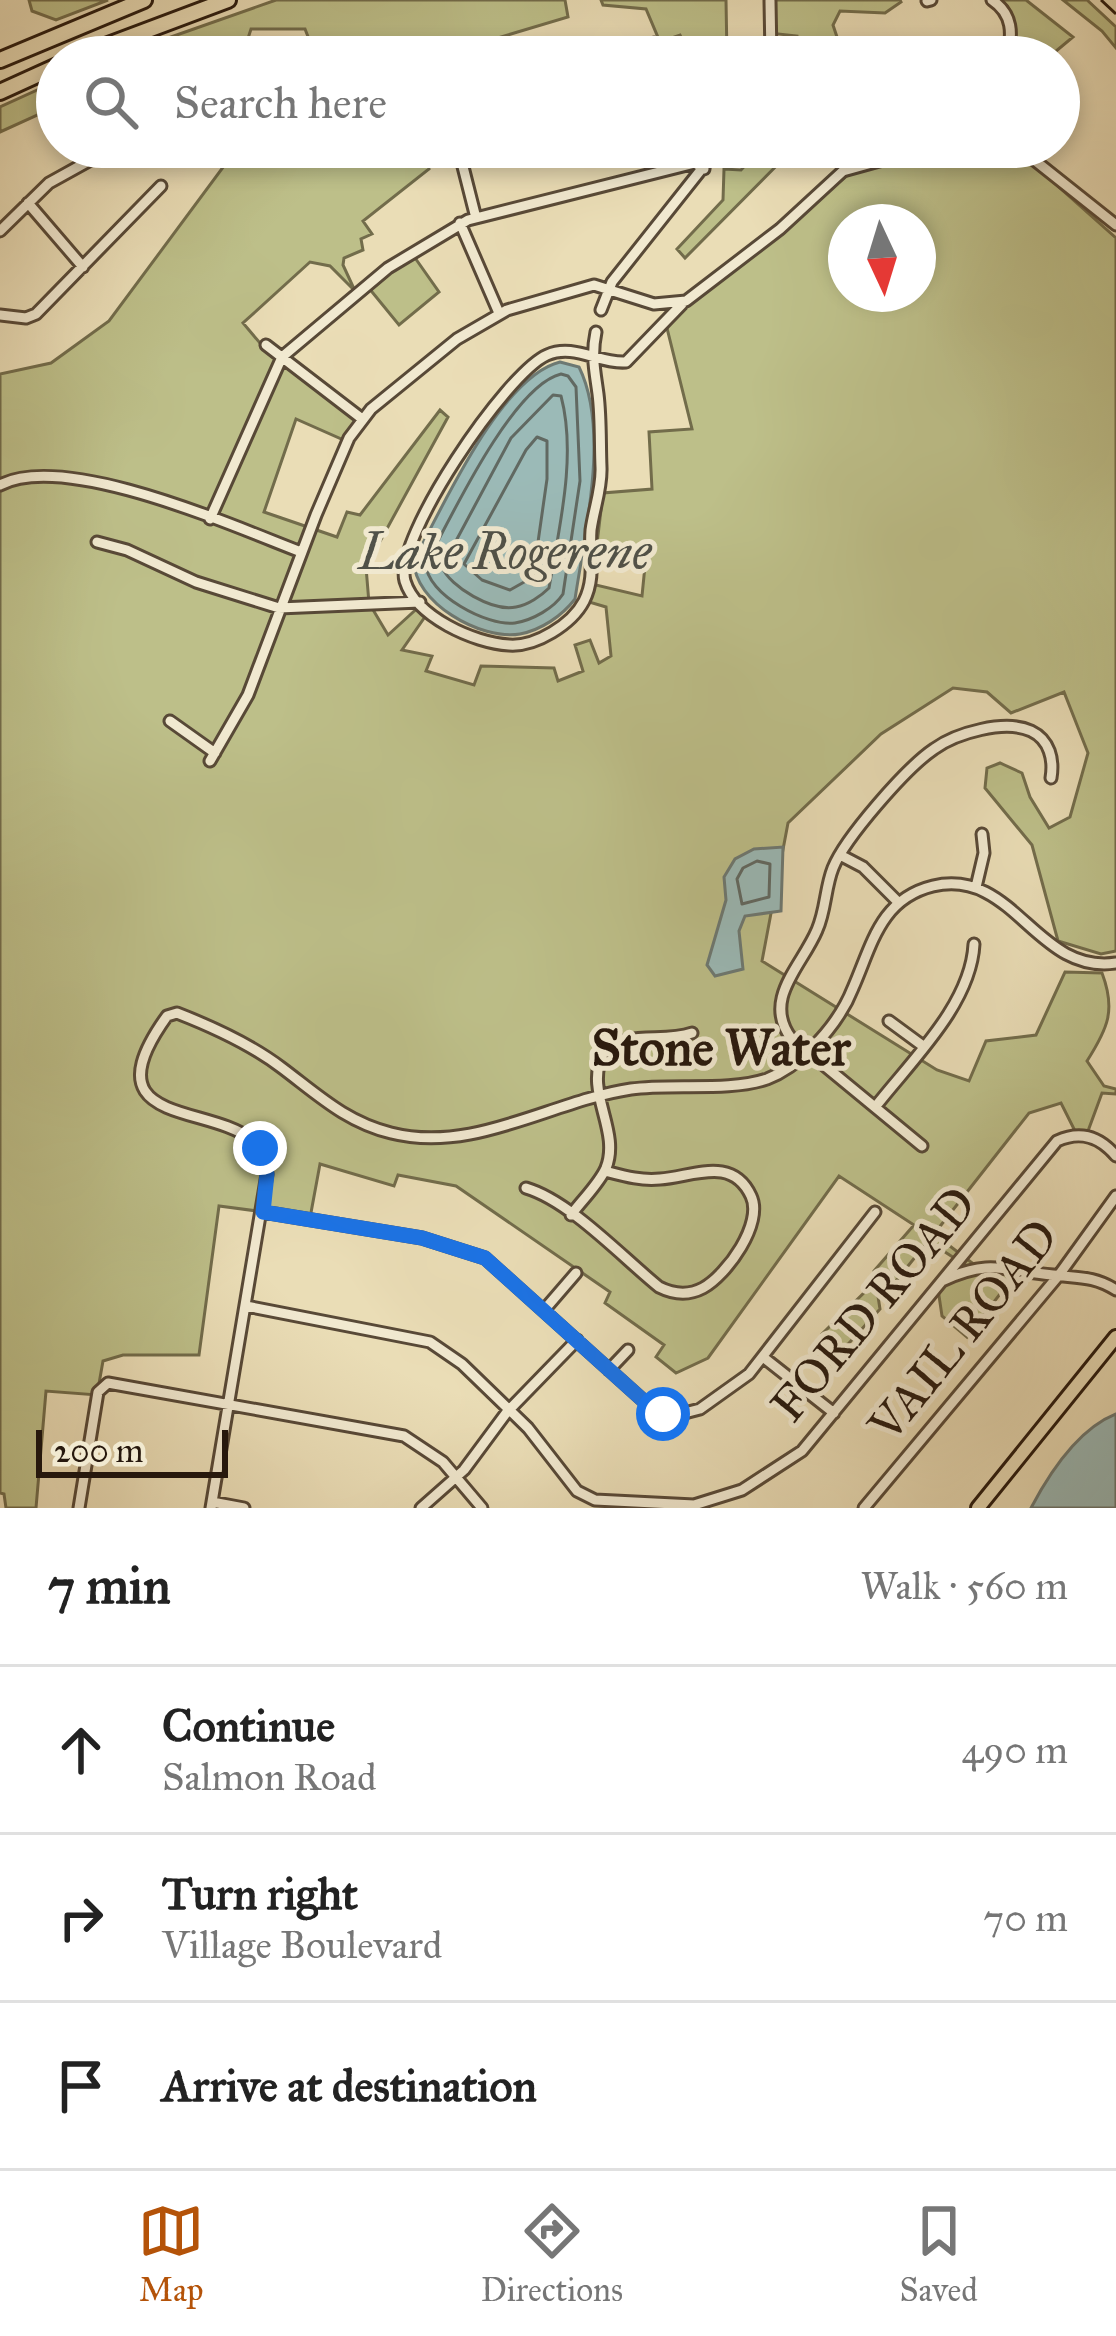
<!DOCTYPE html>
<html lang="en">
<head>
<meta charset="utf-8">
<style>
  :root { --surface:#fff; --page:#f2f2f2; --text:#222; --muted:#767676; --line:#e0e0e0; --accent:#b45309 }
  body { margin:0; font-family:"IM FELL Great Primer",serif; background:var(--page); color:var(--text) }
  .compass { position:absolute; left:828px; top:204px; width:108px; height:108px; border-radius:50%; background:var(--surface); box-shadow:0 6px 18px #0003; rotate:176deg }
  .scale { position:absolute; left:36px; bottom:30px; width:192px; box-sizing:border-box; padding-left:12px; border:6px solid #27180d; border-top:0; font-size:33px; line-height:42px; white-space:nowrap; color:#27180d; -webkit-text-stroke:9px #f1e9d0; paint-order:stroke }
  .stop { position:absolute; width:36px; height:36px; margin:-27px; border:9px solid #1a73e8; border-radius:50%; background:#fff }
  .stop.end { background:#1a73e8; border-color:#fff; box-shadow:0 3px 12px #0008 }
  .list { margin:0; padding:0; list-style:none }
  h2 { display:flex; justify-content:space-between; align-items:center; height:156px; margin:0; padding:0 48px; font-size:51px }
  h2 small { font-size:39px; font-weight:400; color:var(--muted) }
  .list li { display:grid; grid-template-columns:78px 1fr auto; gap:36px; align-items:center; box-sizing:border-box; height:168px; padding:0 48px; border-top:3px solid var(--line) }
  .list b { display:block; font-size:45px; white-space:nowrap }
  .list p { margin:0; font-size:39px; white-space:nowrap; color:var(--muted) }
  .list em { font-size:39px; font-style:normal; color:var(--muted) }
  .icon { flex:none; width:66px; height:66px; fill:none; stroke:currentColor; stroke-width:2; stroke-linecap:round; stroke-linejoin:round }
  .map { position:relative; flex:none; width:1116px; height:1508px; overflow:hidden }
  .search { position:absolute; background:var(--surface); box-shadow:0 6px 18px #0003; left:36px; right:36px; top:36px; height:132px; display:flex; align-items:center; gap:30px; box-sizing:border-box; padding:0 42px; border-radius:66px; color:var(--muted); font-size:45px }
  .sheet { height:660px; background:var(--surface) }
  nav { display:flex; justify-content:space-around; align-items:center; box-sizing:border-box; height:168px; border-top:3px solid var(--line); background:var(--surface); font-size:33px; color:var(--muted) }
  nav a { display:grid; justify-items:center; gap:6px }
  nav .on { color:var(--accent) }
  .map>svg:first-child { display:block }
  .green { fill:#bdbf89; stroke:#726c4b; stroke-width:3; fill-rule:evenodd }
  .water { fill:#9bbab7; stroke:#6d7973; stroke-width:3 }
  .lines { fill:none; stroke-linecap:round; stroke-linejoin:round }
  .shore { stroke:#616962; stroke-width:3 }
  .minor-casing { stroke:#584937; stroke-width:15 }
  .major-casing { stroke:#27180d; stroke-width:18 }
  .highway-casing { stroke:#27180d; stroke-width:20 }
  .minor { stroke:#f1e9d0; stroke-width:9 }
  .major { stroke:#eaddb6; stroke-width:12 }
  .highway { stroke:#eaddb6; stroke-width:14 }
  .rail { stroke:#27180d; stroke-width:3; stroke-dasharray:21 21; stroke-linecap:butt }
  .route { stroke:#1a73e8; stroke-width:15 }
  .labels { text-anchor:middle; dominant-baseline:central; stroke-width:10; stroke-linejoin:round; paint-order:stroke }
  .street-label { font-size:48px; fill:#27180d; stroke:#f1e9d0 }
  .water-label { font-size:51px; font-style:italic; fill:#505148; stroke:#f1e9d0 }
  .neighbourhood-label { font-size:51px; font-weight:bold; fill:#27180d; stroke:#f1e9d0 }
</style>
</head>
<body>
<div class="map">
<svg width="1116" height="1508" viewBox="0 0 1116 1508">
  <rect width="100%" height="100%" fill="#eaddb6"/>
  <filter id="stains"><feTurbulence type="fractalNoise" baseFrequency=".00167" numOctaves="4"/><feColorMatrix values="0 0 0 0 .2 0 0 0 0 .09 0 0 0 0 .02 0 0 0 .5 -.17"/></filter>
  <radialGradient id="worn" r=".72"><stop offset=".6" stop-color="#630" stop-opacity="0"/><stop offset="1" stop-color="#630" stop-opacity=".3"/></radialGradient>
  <path class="green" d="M29,0H108L56,20L32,11Z
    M276,0H565L568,17L434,57H316L305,29H251L242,57H114Z
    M601,0H726L727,57H691L680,35L660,42L646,9L603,5Z
    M768,0H900L901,2L885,13L840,11L833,25L838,40L858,48L860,57H798L797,36L769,33Z
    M1000,0H1026L1073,37L1049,57H1011C1016,38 1018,11 1000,0Z
    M1063,0H1087L1116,27V48L1102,31Z
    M57,81V106L0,132V107Z
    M238,147H357L360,154L377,147H423L429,169L363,221L372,234L361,239L363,250L344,258L343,265L355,291L330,266L310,262L243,323L271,356L357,417L346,441L296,419L264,512L337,537L347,512L360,515L440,410L448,417L366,567L369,603L388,635L422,604L429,611L402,650L432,656L426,671L474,685L481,666L554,668L558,681L583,671L575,645L590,640L599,663L611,656L606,607L589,602L592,584L642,596L646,556L596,552L603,493L652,489L649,432L692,429L665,320L849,174L939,147H1031L1032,163L1116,238V951L1101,954L1058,941L1032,845L985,788L987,768L1000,763L1022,773L1030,797L1049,828L1070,817L1088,753L1064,692L1011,713L987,692L953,688L881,734L788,823L762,961L937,1070L969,1081L986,1041L1036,1035L1065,972L1102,973C1116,1010 1108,1028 1087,1061L1104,1086L1116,1089V1094L1102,1093L1088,1131H1075L1061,1103L1029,1113L934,1234L980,1269L1020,1268L967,1337L942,1316L938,1289L962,1263L928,1241L896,1281L877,1290L880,1309L830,1364L822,1334L876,1281L874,1271L914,1225L839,1176L708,1358L676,1373L656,1357L664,1345L605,1303L610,1292L456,1186L398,1175L394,1186L320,1164L310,1218L219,1206L199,1355H123L103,1361L97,1395L46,1391L36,1508H6L4,1494L0,1493V374L51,363L109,321ZM846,222H918V294H846Z
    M762,147H795L685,258L677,249L723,200L724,169L741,170Z
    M413,255L439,292L399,325L368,287Z"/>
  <path class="water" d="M560,362L579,367C610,430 585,532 575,599C562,616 541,630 520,634C481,641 413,602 414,560C443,507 500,377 560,362Z
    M783,847L781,911L745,916L739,931L743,969L715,976L707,965L726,900L724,877L735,859L754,849Z
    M1116,1414V1508H1031C1050,1472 1078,1429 1116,1414Z"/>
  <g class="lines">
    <path class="shore" d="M561,374L568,376L576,387L580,481L563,594C554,608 533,620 515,623C488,627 426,594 426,564C450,519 512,386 561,374Z
      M553,395L561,396C577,456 559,528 549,588C541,596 528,605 516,607C493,612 450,587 442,567L511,438Z
      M537,437L547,441V479L533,577L510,590L482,580L464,564L526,450Z
      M757,861L770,864L769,897L742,904L737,879L743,868Z"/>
    <defs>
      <path id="minor" d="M992,0C1013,14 1013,34 1007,57
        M770,1L771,57
        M927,1L931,0
        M614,57L654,43
        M458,147L476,218
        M1018,147L1116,225
        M28,203L83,267
        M460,223L499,313
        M0,231L49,183L114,147
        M601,310L612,282L719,147
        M0,315L26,318L36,314L161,186
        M596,332C591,356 595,371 598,394C601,418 600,443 601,467C602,489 594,508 591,530C589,555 596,577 584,601C572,624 536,647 509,645C474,643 416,617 405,581C393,540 506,373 547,355C574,343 599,364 626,362L682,304
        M266,345L361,418
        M0,485C65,451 233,526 301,552
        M210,519L282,357L388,268L468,220L695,163L704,169
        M97,542L127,550L196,582L279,608L420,602
        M170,721L215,753
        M210,761L248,695L316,515L349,438L371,409L457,339L507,310L594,285L654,304L686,301L780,229L843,171L930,147
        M842,856L863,867L898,902
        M976,887L984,853L982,834
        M889,1021L923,1046
        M876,1106C912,1060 971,1004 974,944
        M922,1146L791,1038C762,999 802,966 817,930C826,910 825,888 833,868C845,838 906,768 934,749C956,733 1005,719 1031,731C1050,740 1054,760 1051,778
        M526,1188C570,1201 622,1257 659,1287C673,1294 688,1296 703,1288C727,1275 764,1223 751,1196C732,1155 692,1177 660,1179C641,1181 624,1176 605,1171
        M263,1212L422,1238L485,1258L646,1403L673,1416L700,1409L749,1374L875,1212
        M571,1215C582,1200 599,1184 606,1168C621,1130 584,1092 603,1054C627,1028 661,1044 692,1033
        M942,1281C989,1258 1007,1271 1053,1275C1078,1278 1094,1276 1116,1290
        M246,1306L430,1342L462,1364L528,1428L577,1491L595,1500L694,1505L742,1490L802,1451L1057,1141C1081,1130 1100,1137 1116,1156
        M545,1309L576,1273
        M763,1357L834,1413
        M609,1370L628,1350
        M212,1502L244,1508
        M79,1508L98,1392L108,1383L404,1436L443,1462L482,1508
        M211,1508L267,1174C266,1161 263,1149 252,1140C206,1103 88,1126 167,1016L177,1013C213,1027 252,1045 282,1068C318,1095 346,1122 391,1133C474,1154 551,1101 631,1089C672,1083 728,1092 767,1079C783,1073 800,1060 812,1048C829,1031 844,1011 853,988C872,945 880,899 933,886C1014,867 1036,975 1116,963
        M421,1508L464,1470L507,1412L577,1340
        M864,1508L1059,1275L1116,1196"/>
      <path id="major" d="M978,1508L1116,1337"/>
      <path id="highway" d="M76,57L228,0
        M0,60L144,0
        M0,92L57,66"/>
    </defs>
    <use href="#minor" class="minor-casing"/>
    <use href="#major" class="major-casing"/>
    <use href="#highway" class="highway-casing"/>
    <use href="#minor" class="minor"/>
    <use href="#major" class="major"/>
    <use href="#highway" class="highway"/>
    <path class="rail" d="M1101,0L1116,14"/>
  </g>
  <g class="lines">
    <path class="route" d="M260,1148L267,1174L263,1212L422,1238L485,1258L646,1403L663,1414"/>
  </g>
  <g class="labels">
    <g class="street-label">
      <text transform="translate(873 1304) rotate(-50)">FORD ROAD</text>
      <text transform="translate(963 1330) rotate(-51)">VAIL ROAD</text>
    </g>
    <g class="water-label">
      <text x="505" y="552">Lake Rogerene</text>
    </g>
    <g class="neighbourhood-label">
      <text x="721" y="1048">Stone Water</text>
    </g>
  </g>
  <rect width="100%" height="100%" filter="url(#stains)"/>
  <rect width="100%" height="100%" fill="url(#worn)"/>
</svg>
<svg class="compass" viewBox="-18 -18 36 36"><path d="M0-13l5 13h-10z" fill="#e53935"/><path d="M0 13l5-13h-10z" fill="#767676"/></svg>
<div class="scale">200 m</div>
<div class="stop" style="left:663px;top:1414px"></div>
<div class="stop end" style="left:260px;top:1148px"></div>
<div class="search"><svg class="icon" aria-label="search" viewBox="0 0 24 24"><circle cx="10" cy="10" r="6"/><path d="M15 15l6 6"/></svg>Search here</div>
</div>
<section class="sheet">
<h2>7 min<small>Walk · 560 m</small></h2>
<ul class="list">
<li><svg class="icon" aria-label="ahead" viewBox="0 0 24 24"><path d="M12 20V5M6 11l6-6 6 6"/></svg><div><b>Continue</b><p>Salmon Road</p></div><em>490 m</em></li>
<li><svg class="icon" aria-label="right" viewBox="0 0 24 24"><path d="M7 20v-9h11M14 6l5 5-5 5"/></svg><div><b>Turn right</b><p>Village Boulevard</p></div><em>70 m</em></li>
<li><svg class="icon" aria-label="arrive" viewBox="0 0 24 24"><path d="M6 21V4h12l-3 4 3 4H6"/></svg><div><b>Arrive at destination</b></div></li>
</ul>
</section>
<nav>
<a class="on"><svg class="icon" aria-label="map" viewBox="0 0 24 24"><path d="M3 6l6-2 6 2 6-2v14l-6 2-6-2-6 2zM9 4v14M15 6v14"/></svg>Map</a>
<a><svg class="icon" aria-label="directions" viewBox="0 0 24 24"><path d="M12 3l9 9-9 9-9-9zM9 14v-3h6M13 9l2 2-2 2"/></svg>Directions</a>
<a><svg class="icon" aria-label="saved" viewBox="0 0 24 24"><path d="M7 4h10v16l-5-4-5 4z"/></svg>Saved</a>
</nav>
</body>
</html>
